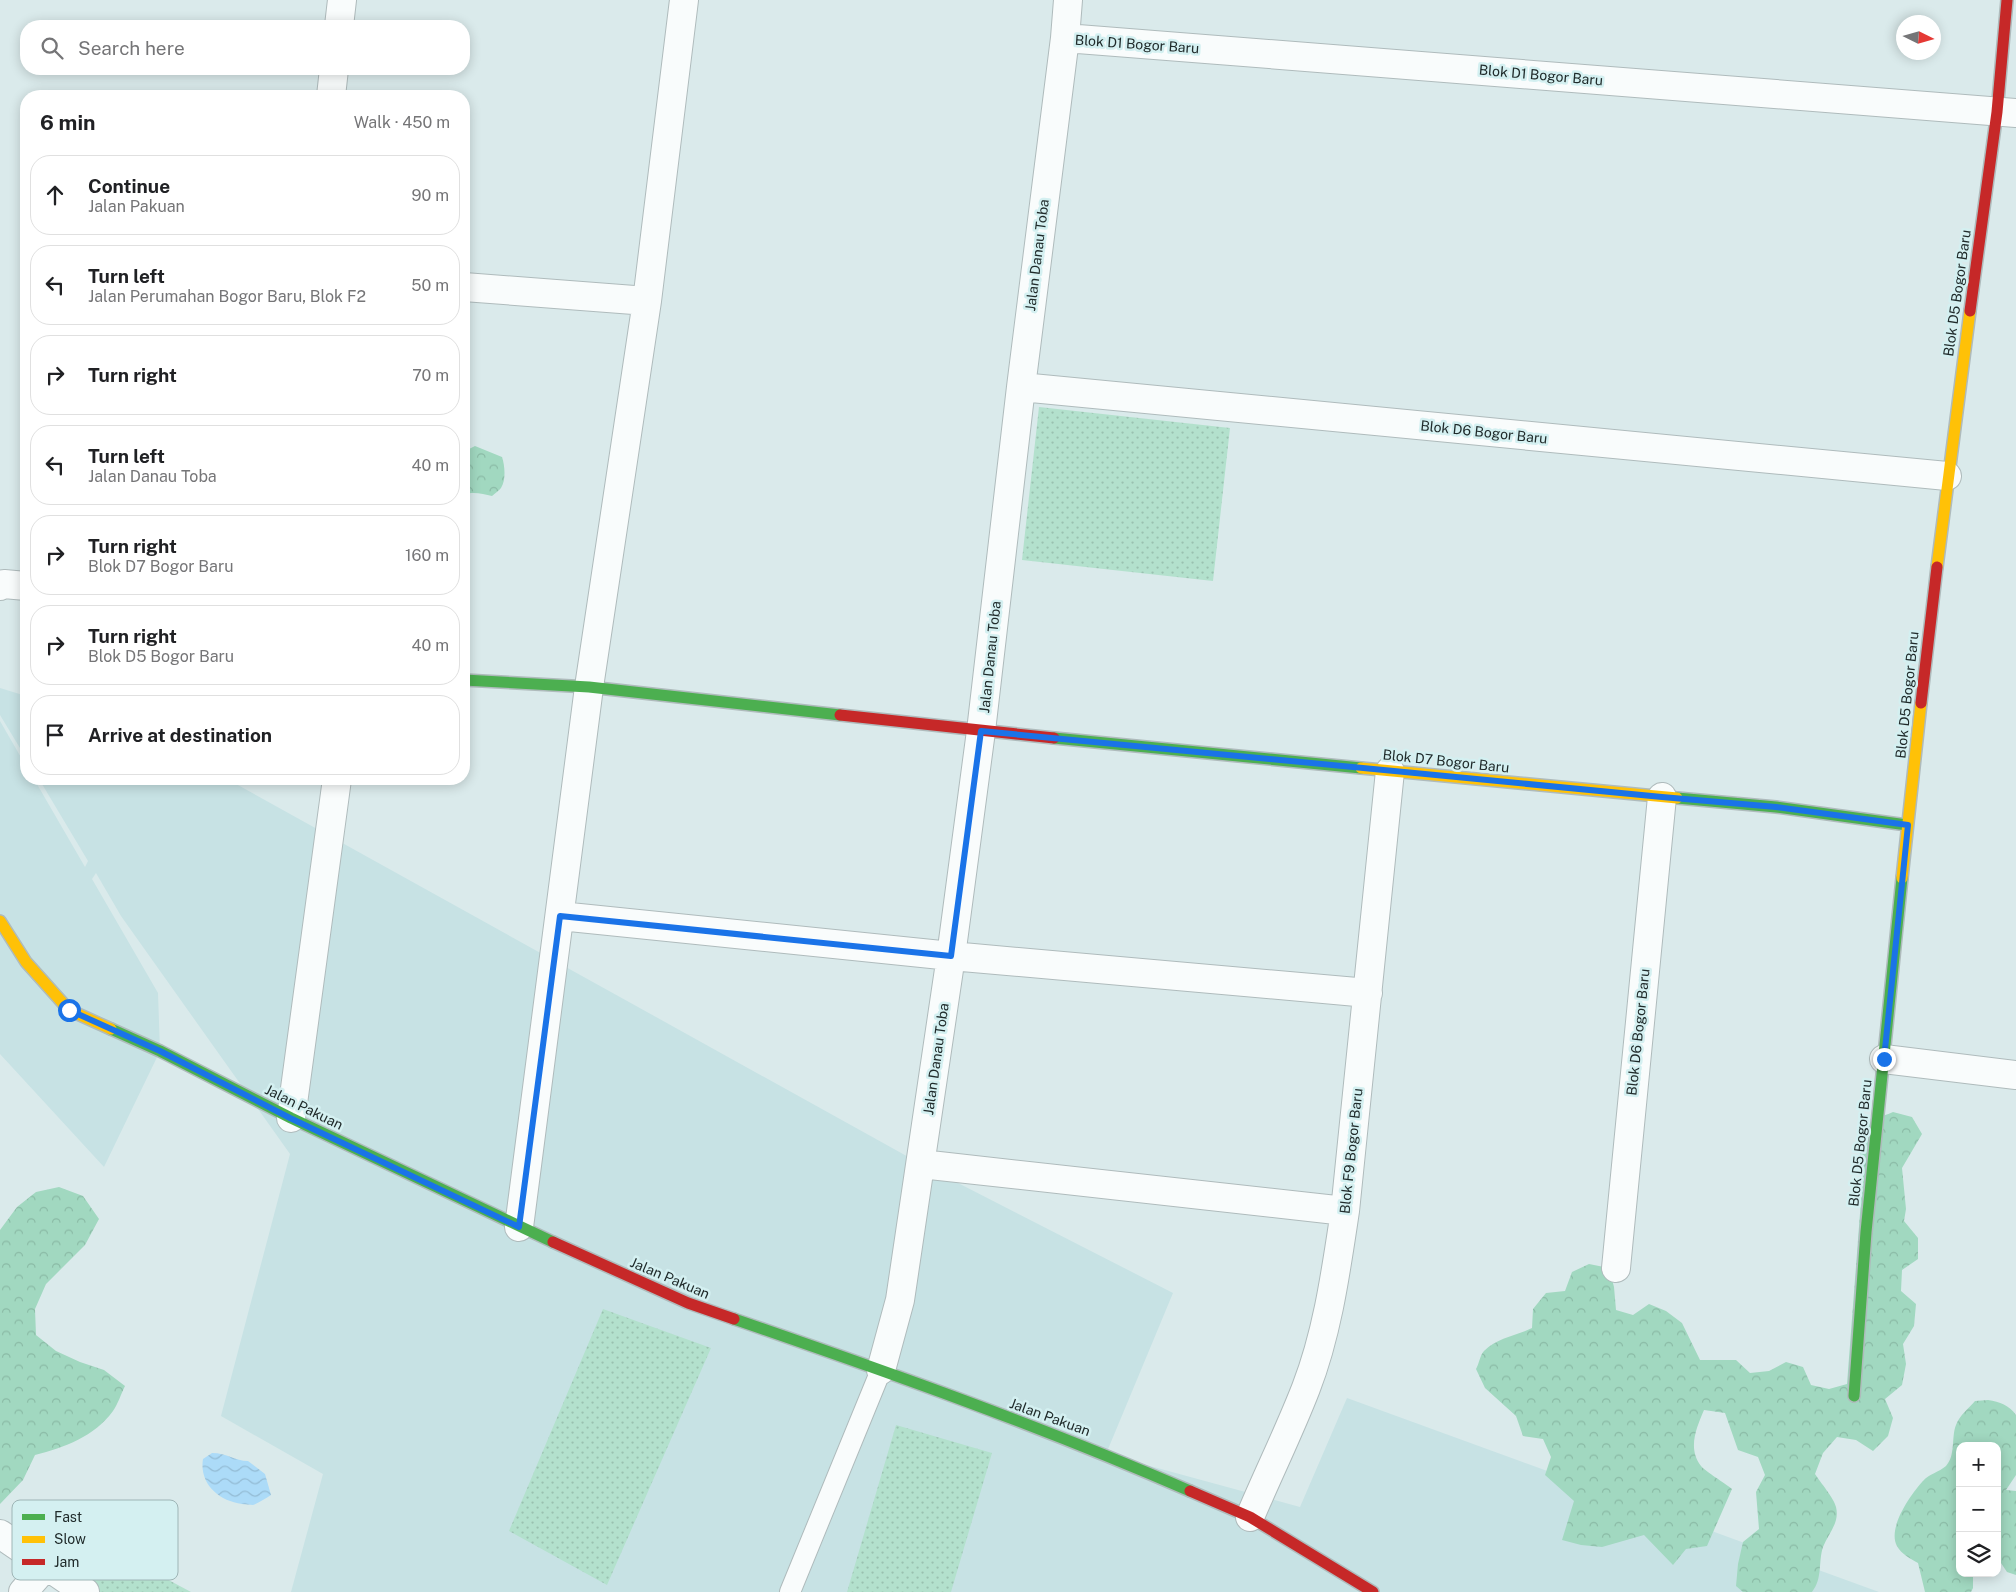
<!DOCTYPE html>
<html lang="en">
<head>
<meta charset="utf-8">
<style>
  :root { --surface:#fff; --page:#f6f6f6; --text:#202124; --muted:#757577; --line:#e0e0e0 }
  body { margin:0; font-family:"Public Sans",sans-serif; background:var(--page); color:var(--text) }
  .controls { position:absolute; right:15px; bottom:15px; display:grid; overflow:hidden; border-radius:10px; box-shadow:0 2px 12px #0003 }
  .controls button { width:45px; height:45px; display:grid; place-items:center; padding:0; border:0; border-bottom:1px solid var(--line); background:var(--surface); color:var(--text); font:25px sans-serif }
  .compass { position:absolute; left:1896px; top:15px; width:45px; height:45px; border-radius:50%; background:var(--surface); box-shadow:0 2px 12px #0003; rotate:95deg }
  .stop { position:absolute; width:15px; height:15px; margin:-11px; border:4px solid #1a73e8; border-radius:50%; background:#fff }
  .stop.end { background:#1a73e8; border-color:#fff; box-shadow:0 1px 5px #0008 }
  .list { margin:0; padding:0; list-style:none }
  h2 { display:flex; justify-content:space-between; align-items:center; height:65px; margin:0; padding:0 20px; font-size:21px }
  h2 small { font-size:16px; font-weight:400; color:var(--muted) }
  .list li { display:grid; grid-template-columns:32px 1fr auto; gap:15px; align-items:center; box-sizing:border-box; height:80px; margin:0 10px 10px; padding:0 10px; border:1px solid var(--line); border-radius:20px }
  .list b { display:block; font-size:19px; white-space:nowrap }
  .list p { margin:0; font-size:16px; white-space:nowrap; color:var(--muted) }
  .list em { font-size:16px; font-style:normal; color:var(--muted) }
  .icon { flex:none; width:28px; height:28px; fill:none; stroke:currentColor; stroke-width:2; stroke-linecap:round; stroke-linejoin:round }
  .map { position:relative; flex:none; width:2016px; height:1592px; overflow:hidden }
  .search { position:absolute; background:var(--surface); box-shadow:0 2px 12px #0003; left:20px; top:20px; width:450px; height:55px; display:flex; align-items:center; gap:12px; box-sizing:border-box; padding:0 18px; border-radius:20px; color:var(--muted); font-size:19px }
  .panel { position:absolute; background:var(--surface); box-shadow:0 2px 12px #0003; left:20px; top:90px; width:450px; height:695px; border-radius:20px }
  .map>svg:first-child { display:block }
  .built { fill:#c7e2e4 }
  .grass { fill:url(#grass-dots) }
  .forest { fill:url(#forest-crowns) }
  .water { fill:url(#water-waves) }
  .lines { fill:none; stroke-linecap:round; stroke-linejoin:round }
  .lane-casing { stroke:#afbbbc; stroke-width:22 }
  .street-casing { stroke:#afbbbc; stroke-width:30 }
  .fast-casing { stroke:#afbbbc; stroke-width:14 }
  .slow-casing { stroke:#afbbbc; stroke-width:14 }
  .jam-casing { stroke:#afbbbc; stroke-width:14 }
  .lane { stroke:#f9fcfc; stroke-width:20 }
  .street { stroke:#f9fcfc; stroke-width:28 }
  .fast { stroke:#4caf50; stroke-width:11 }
  .slow { stroke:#ffc107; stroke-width:11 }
  .jam { stroke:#c62828; stroke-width:11 }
  .route { stroke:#1a73e8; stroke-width:6 }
  .labels { text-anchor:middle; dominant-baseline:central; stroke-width:5; stroke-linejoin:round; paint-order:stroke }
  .street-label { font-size:14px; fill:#202b2b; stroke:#d4f0f1 }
  .key { fill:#d4f0f1; stroke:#9eb5b6; stroke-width:1 }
  .key-label { font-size:14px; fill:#202b2b }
</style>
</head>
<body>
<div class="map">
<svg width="2016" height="1592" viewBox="0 0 2016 1592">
  <defs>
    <pattern id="grass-dots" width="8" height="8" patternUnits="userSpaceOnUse" patternTransform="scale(1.25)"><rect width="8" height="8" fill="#b3e1cd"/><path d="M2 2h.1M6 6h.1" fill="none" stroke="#9ac1b0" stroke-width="1.8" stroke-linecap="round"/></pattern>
    <pattern id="forest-crowns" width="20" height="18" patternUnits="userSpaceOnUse" patternTransform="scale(1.25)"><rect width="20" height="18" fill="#a1d8c0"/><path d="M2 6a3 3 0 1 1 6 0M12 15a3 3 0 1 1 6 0" fill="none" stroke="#8abaa5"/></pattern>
    <pattern id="water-waves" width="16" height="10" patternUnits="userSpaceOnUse" patternTransform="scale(1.25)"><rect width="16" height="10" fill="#acdbf8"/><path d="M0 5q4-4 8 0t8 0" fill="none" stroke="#94bcd5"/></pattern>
  </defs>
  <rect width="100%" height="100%" fill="#daeaeb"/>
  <path class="built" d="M0,688L26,696V758L0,715Z
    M0,721L26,766V779H34L85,867L88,861L39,779H227L921,1164L1173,1293L1106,1454L1300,1507L1347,1398L1879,1592H291L323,1474L221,1416L290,1154L121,916L96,873L92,879L158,993L160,1051L104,1167L0,1054Z"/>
  <path class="grass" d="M1039,407L1230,428L1213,581L1022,560Z
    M603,1309L711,1348L607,1585L509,1531Z
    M896,1425L992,1453L951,1592H847Z
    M90,1538L191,1592H93L67,1569Z"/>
  <path class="forest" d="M475,446L502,457C505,466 506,480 501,488C499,491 495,493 492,496C483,494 472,491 464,495V447L469,449Z
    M1893,1112L1912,1117L1922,1134L1902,1168L1906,1209L1904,1221L1918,1238V1259L1902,1270L1901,1291L1916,1304L1914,1326L1903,1344L1906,1364L1902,1385L1885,1399L1893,1418L1888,1436L1873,1451L1856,1440L1837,1437L1823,1453L1815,1474C1820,1482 1834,1498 1836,1507C1840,1523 1828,1534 1823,1547C1818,1562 1823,1578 1812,1592H1743L1736,1586L1738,1564L1743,1542L1759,1529L1756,1492L1765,1475L1758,1457L1738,1450L1725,1413L1704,1410C1697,1427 1687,1448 1701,1466C1706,1472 1725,1483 1732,1489L1707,1546L1686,1549L1673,1565L1644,1535L1602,1547L1581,1545L1562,1540L1574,1501L1545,1475L1551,1457L1543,1439L1523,1436L1516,1416L1485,1388L1476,1369C1479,1364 1480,1355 1484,1351C1496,1338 1516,1336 1532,1328L1533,1309L1546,1293L1565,1291L1572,1272L1589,1264L1609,1268L1614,1287L1616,1310L1633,1315L1649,1304L1666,1311L1682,1323L1700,1360H1736L1750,1373L1769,1371L1786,1362L1803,1367L1811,1385L1829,1389L1847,1384L1863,1174C1859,1155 1855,1132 1875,1119C1880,1116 1887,1115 1893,1112Z
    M59,1187L83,1196L99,1219L85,1245L46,1284L35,1309L36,1335L56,1351L80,1362L104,1370L125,1386C121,1394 118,1404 113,1411C94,1437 65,1447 35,1455L23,1480L0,1504V1230L17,1207L36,1192Z
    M1988,1400C2000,1402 2009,1405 2016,1415V1475L2006,1490L2016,1491V1575L2007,1572L1999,1560L1997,1546V1446H1960V1573H1973V1588L1971,1592H1925L1918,1563C1911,1559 1901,1554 1897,1546C1887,1528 1911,1494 1923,1481C1929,1474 1939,1472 1946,1466C1956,1455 1951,1437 1956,1425C1959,1416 1969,1408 1975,1401Z"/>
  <path class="water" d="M212,1453C227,1453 235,1461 248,1461L265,1474L271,1495C266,1498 259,1503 253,1505C250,1505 245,1504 242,1504C218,1501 199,1483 203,1459Z"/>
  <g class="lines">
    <defs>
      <path id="lane" d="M790,1592L881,1370"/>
      <path id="street" d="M339,26L342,0
        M1065,38L2016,113
        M331,96L334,69
        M464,287L647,301
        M1021,387L1947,476
        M0,586L4,584L26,586
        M560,916L951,956L1368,993
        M1884,1059L2016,1075
        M291,1118L337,779
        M921,1164L1345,1211
        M519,1227L589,687L647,301L684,0
        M1616,1268L1662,797
        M881,1370L900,1300L951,956L981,731L1021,387L1065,38L1068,0
        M1250,1517C1268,1474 1289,1432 1306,1388C1328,1331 1336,1270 1345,1211L1390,771
        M0,1534L85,1592
        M23,1592L46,1566"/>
      <path id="fast" d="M464,680L589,687L840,715
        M1054,738L1361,768
        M1677,798L1776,807L1907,825
        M111,1029L160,1051L291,1118L553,1242
        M734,1319C888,1372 1041,1426 1190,1491
        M1854,1396L1866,1232L1902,878"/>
      <path id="slow" d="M1937,567L1970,311
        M1361,768L1677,798
        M1902,878L1921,703
        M0,921L26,962L69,1010L111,1029"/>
      <path id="jam" d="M1970,311L1997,112L2007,0
        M1921,703L1937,567
        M840,715L1054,738
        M553,1242L688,1303L734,1319
        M1190,1491L1250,1517L1373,1592"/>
    </defs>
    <use href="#lane" class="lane-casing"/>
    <use href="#street" class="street-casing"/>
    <use href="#fast" class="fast-casing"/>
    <use href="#slow" class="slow-casing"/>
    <use href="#jam" class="jam-casing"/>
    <use href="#lane" class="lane"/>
    <use href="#street" class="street"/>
    <use href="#fast" class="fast"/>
    <use href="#slow" class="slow"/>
    <use href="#jam" class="jam"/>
  </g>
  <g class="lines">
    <path class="route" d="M69,1010L160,1051L290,1118L519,1227L560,916L951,956L981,731L1662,797L1776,807L1908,825L1884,1059"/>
  </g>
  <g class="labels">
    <g class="street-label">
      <text transform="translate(1137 44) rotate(4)">Blok D1 Bogor Baru</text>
      <text transform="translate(1541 75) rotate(5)">Blok D1 Bogor Baru</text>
      <text transform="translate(1037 255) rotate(-83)">Jalan Danau Toba</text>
      <text transform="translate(1957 293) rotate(-82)">Blok D5 Bogor Baru</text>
      <text transform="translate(1484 432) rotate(6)">Blok D6 Bogor Baru</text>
      <text transform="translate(990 657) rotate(-84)">Jalan Danau Toba</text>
      <text transform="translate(1907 695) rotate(-84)">Blok D5 Bogor Baru</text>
      <text transform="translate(1446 761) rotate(6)">Blok D7 Bogor Baru</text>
      <text transform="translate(1638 1032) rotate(-84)">Blok D6 Bogor Baru</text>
      <text transform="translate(936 1059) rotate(-82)">Jalan Danau Toba</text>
      <text transform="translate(304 1107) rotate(26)">Jalan Pakuan</text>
      <text transform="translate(1860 1143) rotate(-84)">Blok D5 Bogor Baru</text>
      <text transform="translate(1351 1151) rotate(-84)">Blok F9 Bogor Baru</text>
      <text transform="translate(670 1278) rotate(23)">Jalan Pakuan</text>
      <text transform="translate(1050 1417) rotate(20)">Jalan Pakuan</text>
    </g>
  </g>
  <rect x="12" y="1500" width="166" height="80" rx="8" class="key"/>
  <rect x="22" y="1514" width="23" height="6" fill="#4caf50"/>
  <rect x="22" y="1536" width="23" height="7" fill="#ffc107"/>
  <rect x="22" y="1559" width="23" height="6" fill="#c62828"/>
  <g class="key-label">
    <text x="54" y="1522">Fast</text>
    <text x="54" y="1544">Slow</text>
    <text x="54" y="1567">Jam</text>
  </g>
</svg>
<div class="controls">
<button>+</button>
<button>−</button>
<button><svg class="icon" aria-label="layers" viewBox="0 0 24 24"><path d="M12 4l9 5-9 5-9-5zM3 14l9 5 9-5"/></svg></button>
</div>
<svg class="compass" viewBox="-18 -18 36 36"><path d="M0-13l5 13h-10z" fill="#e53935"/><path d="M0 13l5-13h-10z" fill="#757577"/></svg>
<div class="stop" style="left:69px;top:1010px"></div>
<div class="stop end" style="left:1884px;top:1059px"></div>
<div class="search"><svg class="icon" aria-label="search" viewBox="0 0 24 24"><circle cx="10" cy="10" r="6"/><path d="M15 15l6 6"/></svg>Search here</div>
<section class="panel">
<h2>6 min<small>Walk · 450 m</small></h2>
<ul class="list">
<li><svg class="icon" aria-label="ahead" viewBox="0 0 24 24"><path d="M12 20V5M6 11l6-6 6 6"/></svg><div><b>Continue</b><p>Jalan Pakuan</p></div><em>90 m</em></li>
<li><svg class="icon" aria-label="left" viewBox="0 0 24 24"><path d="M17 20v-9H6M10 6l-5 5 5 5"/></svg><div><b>Turn left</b><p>Jalan Perumahan Bogor Baru, Blok F2</p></div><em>50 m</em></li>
<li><svg class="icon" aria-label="right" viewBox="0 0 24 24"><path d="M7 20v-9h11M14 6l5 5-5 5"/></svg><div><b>Turn right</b></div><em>70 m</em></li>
<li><svg class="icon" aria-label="left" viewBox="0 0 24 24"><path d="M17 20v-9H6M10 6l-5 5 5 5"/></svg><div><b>Turn left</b><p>Jalan Danau Toba</p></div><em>40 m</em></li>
<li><svg class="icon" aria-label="right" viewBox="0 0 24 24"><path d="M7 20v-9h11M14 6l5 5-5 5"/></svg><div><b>Turn right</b><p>Blok D7 Bogor Baru</p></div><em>160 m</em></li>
<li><svg class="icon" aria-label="right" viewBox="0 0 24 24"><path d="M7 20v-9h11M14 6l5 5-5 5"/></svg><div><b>Turn right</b><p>Blok D5 Bogor Baru</p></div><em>40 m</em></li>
<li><svg class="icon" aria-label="arrive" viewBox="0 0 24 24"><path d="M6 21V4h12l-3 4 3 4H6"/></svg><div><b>Arrive at destination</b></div></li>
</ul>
</section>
</div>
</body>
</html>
